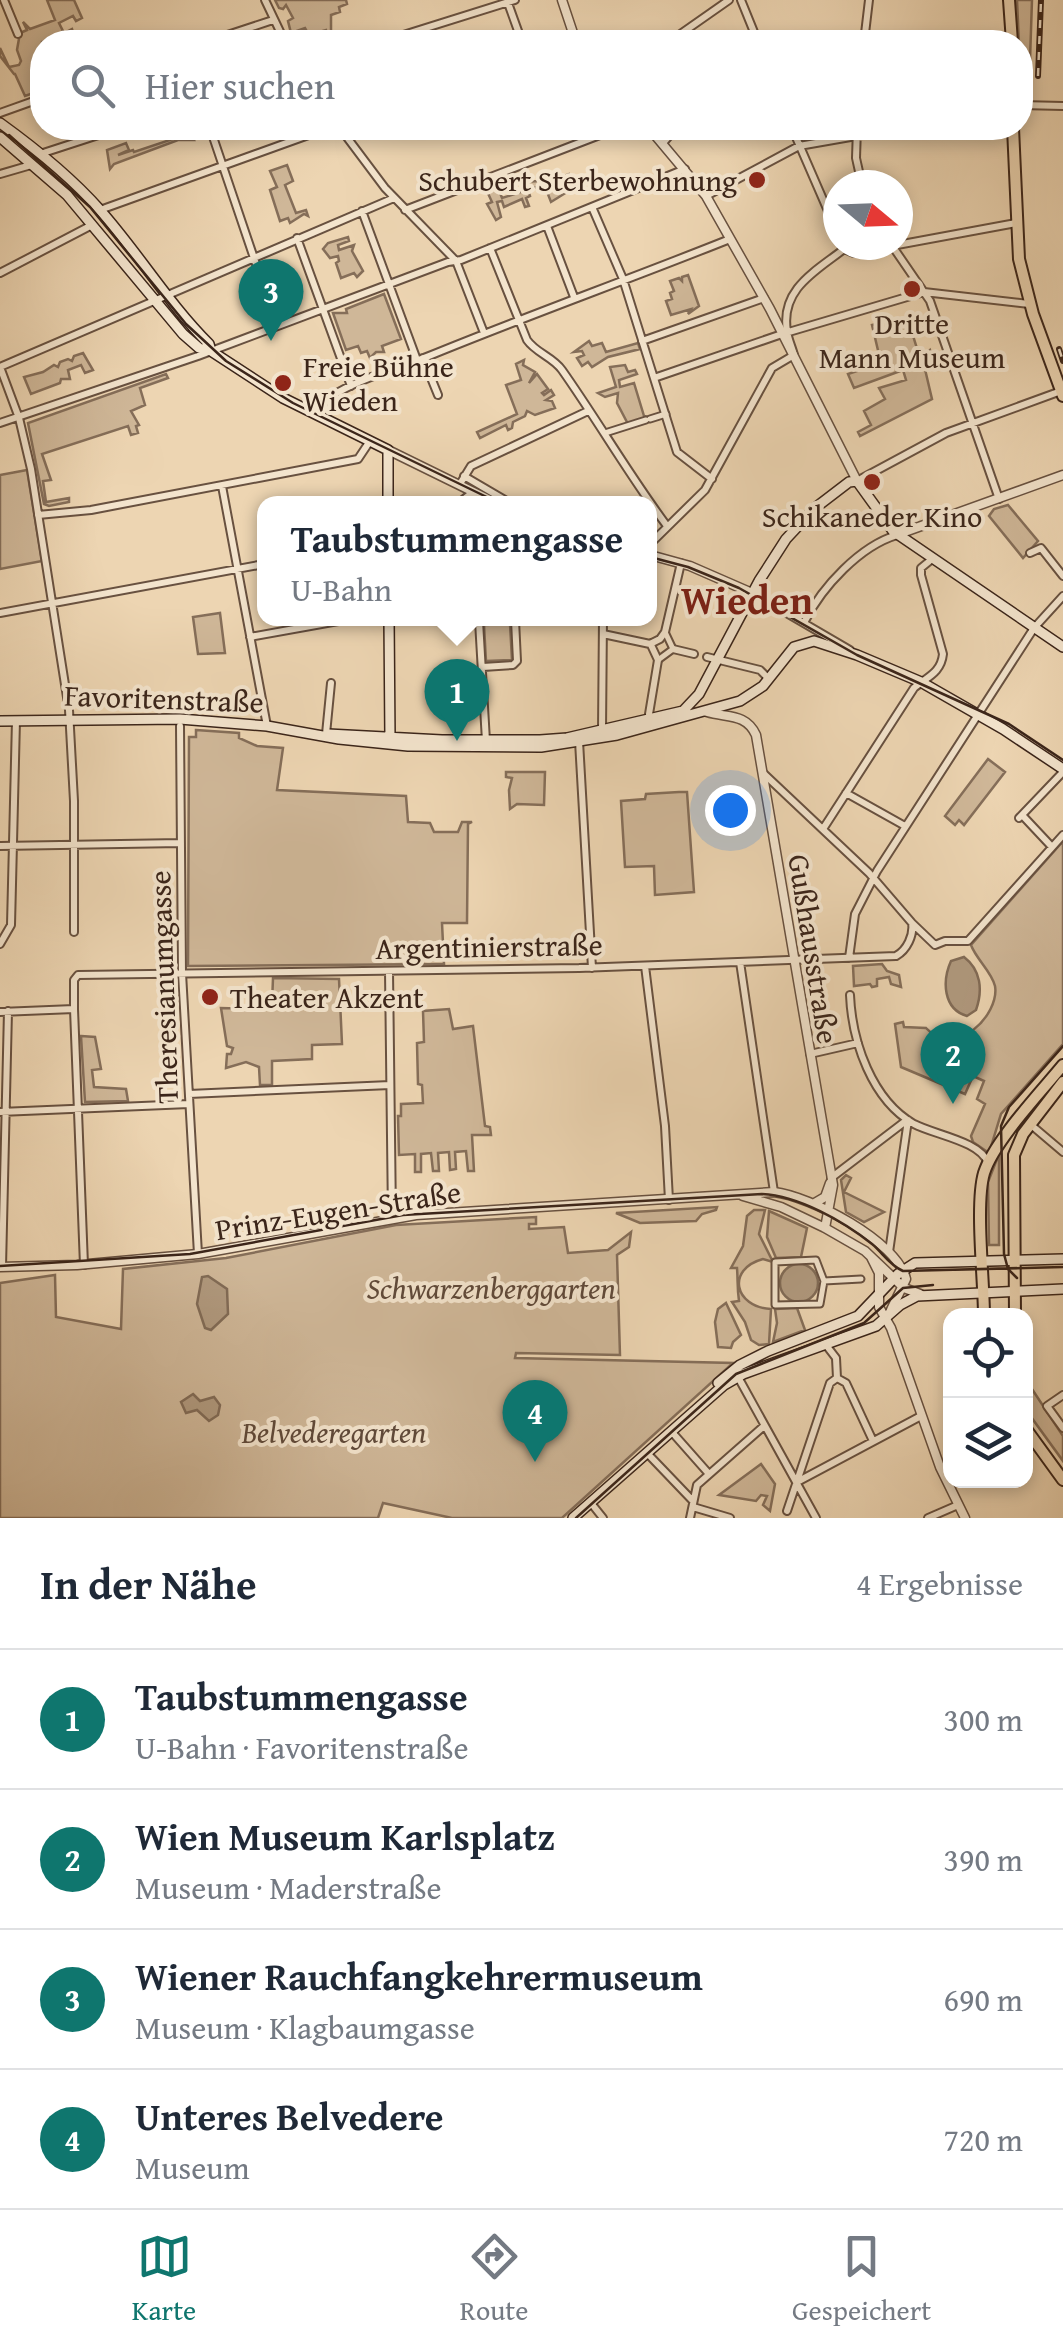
<!DOCTYPE html>
<html lang="de">
<head>
<meta charset="utf-8">
<style>
  :root { --surface:#fff; --page:#f2f2f3; --text:#1f2937; --muted:#747a83; --line:#e0e1e3; --accent:#0f766e }
  body { margin:0; font-family:"Gentium Book Plus",serif; background:var(--page); color:var(--text) }
  .controls { position:absolute; right:30px; bottom:30px; display:grid; overflow:hidden; border-radius:20px; box-shadow:0 5px 15px #0003 }
  .controls button { width:90px; height:90px; display:grid; place-items:center; padding:0; border:0; border-bottom:2px solid var(--line); background:var(--surface); color:var(--text); font:50px sans-serif }
  .compass { position:absolute; left:823px; top:170px; width:90px; height:90px; border-radius:50%; background:var(--surface); box-shadow:0 5px 15px #0003; rotate:109deg }
  .you { position:absolute; left:730px; top:810px; width:35px; height:35px; margin:-25px; border:8px solid #fff; border-radius:50%; background:#1a73e8; box-shadow:0 0 0 15px #1a73e833 }
  .badge { display:grid; place-items:center; width:65px; height:65px; border-radius:50%; background:var(--accent); color:#fff; font-size:32px; font-weight:700 }
  .pin { position:absolute; translate:-50% -82px; filter:drop-shadow(0 2px 5px #0008) }
  .pin::after { content:''; position:absolute; top:52px; width:35px; height:30px; background:inherit; clip-path:polygon(0 0,100% 0,50% 100%) }
  .popup { position:absolute; left:257px; top:496px; width:400px; height:130px; box-sizing:border-box; display:grid; place-content:center; border-radius:20px; background:var(--surface); filter:drop-shadow(0 2px 8px #0005); font-size:32px; white-space:nowrap; color:var(--muted) }
  .popup b { font-size:38px; color:var(--text) }
  .popup::after { content:''; position:absolute; left:50%; top:100%; margin-left:-20px; border:20px solid transparent; border-top-color:var(--surface) }
  .list { margin:0; padding:0; list-style:none }
  h2 { display:flex; justify-content:space-between; align-items:center; height:130px; margin:0; padding:0 40px; font-size:42px }
  h2 small { font-size:32px; font-weight:400; color:var(--muted) }
  .list li { display:grid; grid-template-columns:65px 1fr auto; gap:30px; align-items:center; box-sizing:border-box; height:140px; padding:0 40px; border-top:2px solid var(--line) }
  .list b { display:block; font-size:38px; white-space:nowrap }
  .list p { margin:0; font-size:32px; white-space:nowrap; color:var(--muted) }
  .list em { font-size:32px; font-style:normal; color:var(--muted) }
  .icon { flex:none; width:55px; height:55px; fill:none; stroke:currentColor; stroke-width:2; stroke-linecap:round; stroke-linejoin:round }
  .map { position:relative; flex:none; width:1063px; height:1518px; overflow:hidden }
  .search { position:absolute; background:var(--surface); box-shadow:0 5px 15px #0003; left:30px; right:30px; top:30px; height:110px; display:flex; align-items:center; gap:25px; box-sizing:border-box; padding:0 35px; border-radius:40px; color:var(--muted); font-size:38px }
  .sheet { height:690px; background:var(--surface) }
  nav { display:flex; justify-content:space-around; align-items:center; box-sizing:border-box; height:140px; border-top:2px solid var(--line); background:var(--surface); font-size:28px; color:var(--muted) }
  nav a { display:grid; justify-items:center; gap:5px }
  nav .on { color:var(--accent) }
  .map>svg:first-child { display:block }
  .green { fill:#cfb798; stroke:#856e59; stroke-width:2.5 }
  .water { fill:#b0997e; stroke:#816b56; stroke-width:2.5 }
  .lines { fill:none; stroke-linecap:round; stroke-linejoin:round }
  .pedestrian-casing { stroke:#685140; stroke-width:9 }
  .minor-casing { stroke:#685140; stroke-width:10 }
  .tertiary-casing { stroke:#685140; stroke-width:11 }
  .secondary-casing { stroke:#3b251a; stroke-width:12 }
  .primary-casing { stroke:#3b251a; stroke-width:14 }
  .pedestrian { stroke:#f3e4cd; stroke-width:5 }
  .minor { stroke:#f3e4cd; stroke-width:6 }
  .tertiary { stroke:#f3e4cd; stroke-width:8 }
  .secondary { stroke:#f3e4cd; stroke-width:9 }
  .primary { stroke:#edd5b2; stroke-width:10 }
  .tram { stroke:#3b251a; stroke-width:2.5 }
  .rail-casing { stroke:#3b251a; stroke-width:6 }
  .rail { stroke:#f3e4cd; stroke-width:2.5; stroke-dasharray:8; stroke-linecap:butt }
  .poi-dot { fill:#8f2418; stroke:#f3e4cd; stroke-width:4 }
  .labels { text-anchor:middle; dominant-baseline:central; stroke-width:8; stroke-linejoin:round; paint-order:stroke }
  .poi-label { font-size:30px; fill:#3b251a; stroke:#f3e4cd }
  .street-label { font-size:30px; fill:#3b251a; stroke:#f3e4cd }
  .park-label { font-size:30px; font-style:italic; fill:#604a3a; stroke:#f3e4cd }
  .district-label { font-size:40px; font-weight:bold; fill:#7a1f14; stroke:#f3e4cd }
</style>
</head>
<body>
<div class="map">
<svg width="1063" height="1518" viewBox="0 0 1063 1518">
  <rect width="100%" height="100%" fill="#edd5b2"/>
  <filter id="stains"><feTurbulence type="fractalNoise" baseFrequency=".002" numOctaves="4"/><feColorMatrix values="0 0 0 0 .2 0 0 0 0 .09 0 0 0 0 .02 0 0 0 .5 -.17"/></filter>
  <radialGradient id="worn" r=".72"><stop offset=".6" stop-color="#630" stop-opacity="0"/><stop offset="1" stop-color="#630" stop-opacity=".3"/></radialGradient>
  <path class="green" d="M47,0H74L82,18L76,21L73,16L59,23L64,33L72,29L76,42H42V90L25,96L15,74H14L0,56V48L9,67L19,65L21,61L17,50L20,33L27,30L23,22L30,29L55,20Z
    M275,0H346L347,4L339,7L340,12L331,15V35L328,36L326,30L309,35L305,28L291,33L288,21L293,18L286,5L283,9L279,8Z
    M1017,0H1032L1029,90L1021,89Z
    M189,128L194,140H178L114,164L110,169L107,150L126,143L129,150L118,155L133,150L134,152L185,135L184,129Z
    M287,165L293,181L285,185L296,213L306,210L308,216L304,214L290,223L288,218L280,221L270,190L277,187L270,171Z
    M546,174L549,182L569,174L575,188L568,191L563,179L557,184L558,186L564,184L567,192L551,202L544,184L528,190L530,196L526,198L529,206L525,207L522,199L504,207L502,201L497,202L501,217L496,220L487,204L492,202L486,189L497,185L502,198L527,190L525,182L538,181Z
    M348,237L349,241L338,245L339,250L354,245L352,251L363,271L357,277L354,273L341,278L336,263L339,261L338,256L330,258L323,249L328,243Z
    M688,275L699,306L688,314L691,309L671,315L666,301L672,299L670,293L674,291L670,281L679,278L682,281V277Z
    M384,294L401,339L382,346L384,352H376L370,358L367,351L361,353L358,346L346,350L333,313H347L346,309Z
    M920,321L921,326L911,329L919,355L926,354L930,350L934,361L924,365L932,399L860,436L858,432L871,425L864,411L885,399L879,388L906,380L903,370L854,388L848,374L881,363L872,325L877,324L880,334Z
    M589,341L592,346L602,343L606,352L638,343L640,349L608,357L592,367L588,362L582,366L577,358L584,355L582,351L574,352Z
    M83,353L93,370L85,373L81,365L68,370L70,379H61L60,383L31,394L24,377L43,372L54,365L58,367L60,362L68,359L72,361L74,356Z
    M524,360L523,365L535,372L529,383L537,374L548,389L542,393L544,395L551,390L554,395L546,400L552,401L555,408L535,415L527,411L525,416L513,422L512,428L508,430L506,425L480,438L477,432L517,414L506,385L521,380L516,364Z
    M625,365L628,372L635,370L637,374L619,380L620,387L634,383L644,416L649,417L628,424L617,403L618,393L605,397L598,393L616,387L610,367Z
    M166,374L168,378L140,388L145,405L131,411L139,425L136,426L138,433L131,435L128,426L42,454L51,480L43,481L46,502L69,498V502L49,506L44,504L28,423Z
    M27,470L42,561L0,569V475Z
    M1008,505L1038,541L1023,558L989,516L994,509Z
    M220,613L225,653L198,654L193,617Z
    M510,624L512,660L486,661L484,625Z
    M196,730L239,733V738L257,746L283,748L277,790L406,796L408,822L430,823L434,832H458L462,822H472L468,824L467,923H442L444,964L188,966L189,737H196Z
    M988,759L1005,772L964,825L959,820L955,825L945,816Z
    M506,772H545L544,805L517,804L510,809L509,790L512,778L506,777Z
    M679,792H687L694,892L655,895L654,866L625,867L621,801L645,799L646,794Z
    M1063,841V1044L1001,1114L989,1153L973,1142L971,1136L985,1104L977,1099L984,1081L973,1076L965,1094L901,1067L895,1024L903,1022L904,1027L926,1028C955,1060 1000,1015 995,986C992,972 976,959 971,945Z
    M882,964L887,971L899,975L901,987L891,984L889,977L877,979V986L872,987L870,984L854,986L853,966Z
    M273,978L339,979L342,1044L312,1045V1059L272,1061V1085H260L259,1067L246,1062L226,1068L227,1054H231L233,1048L227,1046L221,1008L260,1009V1004H272Z
    M449,1009L453,1029L473,1026L485,1126L490,1127L491,1135H472L474,1171H468L466,1151L455,1152L456,1169L450,1170L449,1152L438,1153L439,1171H433L431,1153L421,1154V1172H415V1154L399,1155L398,1116H401V1104L423,1103L422,1085L418,1084L417,1043L424,1042L423,1011Z
    M81,1036L95,1037L101,1069L92,1070L94,1087L126,1089L128,1101L85,1102Z
    M999,1154V1245H989L988,1182Z
    M846,1175L851,1178L844,1192L884,1212L864,1222L846,1212L841,1180Z
    M717,1207L716,1210L702,1214L696,1221L640,1223L616,1213Z
    M754,1210H765L759,1234L773,1262L763,1259C726,1269 734,1307 771,1309L769,1344L759,1345L751,1340L745,1322L732,1302L739,1301C737,1287 738,1281 737,1268H731L743,1246L747,1216Z
    M769,1211L807,1228L801,1257L776,1258L767,1237Z
    M536,1217V1224H529V1229L564,1227L568,1253L608,1250L631,1232L629,1247L617,1255L620,1355L516,1353L515,1358L733,1363L562,1518H452L383,1503L378,1518H0V1283L55,1275L56,1317L121,1329L123,1269L226,1258L396,1225Z
    M726,1303L741,1335L733,1342L731,1348L718,1347L715,1322L718,1309Z
    M797,1308L805,1330L773,1342L777,1323L775,1309Z
    M1026,1380L1063,1436V1461L1026,1410Z
    M761,1464L775,1484L770,1511L763,1505L767,1496L761,1495L756,1501L719,1495Z"/>
  <path class="water" d="M964,957C981,970 983,990 976,1010L967,1016C943,1009 942,981 951,961Z
    M780 1283a19 19 0 1 1 38 0a19 19 0 1 1-38 0Z
    M208,1276L227,1289L228,1314L211,1330L205,1328L197,1304L202,1277Z
    M193,1394L200,1401L214,1397L220,1405L218,1415L209,1421L197,1410L186,1413L181,1402Z"/>
  <g class="lines">
    <defs>
      <path id="pedestrian" d="M650,419L666,414
        M605,433L646,420
        M658,660L673,649L665,632
        M816,1260L824,1281L820,1304L775,1305V1262Z
        M824,1281L861,1279"/>
      <path id="minor" d="M4,0L18,34
        M265,0L285,42
        M741,0L758,42
        M508,3L522,42
        M206,42L273,20
        M381,42L515,0
        M669,42L729,0
        M864,42L869,0
        M948,42L1011,36
        M1020,105L1063,106
        M0,113L42,98
        M210,128L257,267
        M340,128L385,188L456,261L484,333
        M792,128L838,234
        M857,128L856,158L862,185
        M663,143L676,128
        M40,154L120,128
        M0,174L31,165
        M706,196L799,146L902,128
        M592,207L623,279L677,452L712,479
        M100,210L328,128
        M405,210L618,128
        M362,211L417,360
        M547,226L574,297
        M297,238L351,386
        M893,247L930,301L999,499
        M490,248L527,340C536,353 553,357 562,370C598,421 629,475 667,526
        M0,273L92,225
        M260,275L274,327
        M642,341L764,298
        M423,358L438,395
        M0,367L19,418L31,469L69,710L74,801V932
        M0,367L394,198
        M654,378L782,334L924,292L1029,304
        M314,413C330,386 399,368 429,356C529,315 630,279 730,239
        M0,423L198,356L448,262L461,260L685,169
        M464,476L510,503
        M857,481L946,433L1061,391
        M460,484L471,466L588,411
        M222,486L267,726
        M459,503L473,492
        M38,515L91,510L358,459L370,441
        M650,544L705,490L772,368L794,355C792,347 788,339 787,331C780,289 816,271 844,249L854,253L1016,223
        M1030,553L1041,548L1063,576
        M752,593L850,650
        M0,613L264,564
        M805,621C822,587 860,546 897,535
        M603,634L650,644
        M250,637L355,618
        M650,644L660,639L665,632L681,563
        M651,645L658,660L649,714L651,718
        M673,649L694,654
        M707,657L760,670L769,679
        M483,667L513,665L517,661L515,620L479,621L486,741
        M180,726L182,973L198,1254
        M602,730L603,618
        M326,734L331,683
        M579,741L592,968
        M763,773L869,873L912,923L935,945L945,941H968L1063,835
        M846,793L905,826
        M1022,815L1052,847
        M1019,818L1063,772
        M823,829L914,688C927,677 941,673 943,654L921,575V568L932,559
        M0,846L181,843
        M0,944L11,925L16,720
        M849,958L855,914L877,871L1034,628L1063,596
        M740,962L774,1192
        M645,966L665,1126L669,1200
        M389,971L392,1218
        M850,995C852,1042 872,1100 914,1124C935,1135 980,1141 988,1163
        M0,1012L74,1009
        M810,1054L858,1043
        M189,1094L390,1085
        M0,1112L189,1104
        M1030,1124L1063,1152
        M831,1178L907,1120
        M889,1252L908,1120
        M84,1265L74,1009V980L78,975L579,968L896,956C907,950 914,935 912,923
        M2,1267L8,1011
        M738,1377L816,1518
        M837,1378L846,1383L873,1441
        M1063,1395L1047,1406L1063,1428
        M671,1431L709,1474
        M647,1453L692,1500
        M797,1482L921,1416
        M591,1503L603,1518
        M693,1507L730,1518
        M787,1511L830,1383L837,1378L836,1358L826,1345
        M690,1518L697,1485L764,1426
        M928,1518L958,1505"/>
      <path id="tertiary" d="M562,0L576,42
        M649,128L706,196L770,309L857,481
        M388,450L496,503
        M899,534L1063,475
        M650,555L690,566L752,593
        M707,712C727,718 746,713 756,735L833,1185L825,1228
        M743,1196L781,1207L825,1228L865,1251L904,1288L920,1294
        M813,1204L825,1197L830,1183
        M871,1257L879,1273V1307L891,1328L940,1467L965,1518
        M0,1267L77,1265L198,1254L416,1215L774,1192C810,1196 897,1241 906,1279L890,1312"/>
      <path id="secondary" d="M0,123C36,149 71,177 100,210C139,254 168,303 209,344L211,351L283,398L388,450V503
        M0,137L67,195L183,334L199,348L211,351
        M389,618L390,740
        M0,721L180,719L267,726L339,739L408,746L541,747L617,735L740,701L763,686L794,647L814,641L857,655L921,682L1003,729L1063,769
        M328,734L442,740H540L567,738L683,711L699,694L759,581L786,539L815,508L849,482L857,481L893,531L1063,647
        M718,1383L740,1365L768,1351L858,1316L898,1274L915,1263L1063,1259
        M573,1518L724,1385L743,1374L876,1326L900,1305L917,1296L1063,1289"/>
      <path id="primary" d="M1009,0L1012,42
        M1013,128L1019,259L1033,314L1063,396
        M984,1316C984,1280 975,1204 984,1173C994,1141 1041,1092 1063,1065
        M1015,1316L1014,1155L1023,1134L1063,1082
        M1026,1429L1063,1480"/>
    </defs>
    <use href="#pedestrian" class="pedestrian-casing"/>
    <use href="#minor" class="minor-casing"/>
    <use href="#tertiary" class="tertiary-casing"/>
    <use href="#secondary" class="secondary-casing"/>
    <use href="#primary" class="primary-casing"/>
    <use href="#pedestrian" class="pedestrian"/>
    <use href="#minor" class="minor"/>
    <use href="#tertiary" class="tertiary"/>
    <use href="#secondary" class="secondary"/>
    <use href="#primary" class="primary"/>
    <path class="tram" d="M9,135L90,207L186,324L226,361L293,403L499,503
      M650,557L688,567L739,588L857,655L1009,724L1063,760
      M0,1266L190,1254L403,1215L762,1194C799,1196 843,1221 872,1244C883,1253 889,1265 903,1271L1063,1267
      M1017,1278L1008,1269L1004,1254L1001,1126L1009,1107L1063,1046
      M576,1518L736,1374L864,1323L903,1288L933,1285"/>
    <defs>
      <path id="rail" d="M1038,76L1041,0
        M1059,349L1063,361"/>
    </defs>
    <use href="#rail" class="rail-casing"/>
    <use href="#rail" class="rail"/>
  </g>
  <g class="poi-dot">
    <circle cx="757" cy="180" r="10"/>
    <circle cx="912" cy="289" r="10"/>
    <circle cx="283" cy="383" r="10"/>
    <circle cx="872" cy="482" r="10"/>
    <circle cx="210" cy="997" r="10"/>
  </g>
  <g class="labels">
    <g class="poi-label">
      <text x="737" y="180" text-anchor="end">Schubert Sterbewohnung</text>
      <text x="912" y="323">Dritte<tspan x="912" dy="34">Mann Museum</tspan></text>
      <text x="303" y="366" text-anchor="start">Freie Bühne<tspan x="303" dy="34">Wieden</tspan></text>
      <text x="872" y="516">Schikaneder Kino</text>
      <text x="230" y="997" text-anchor="start">Theater Akzent</text>
    </g>
    <g class="street-label">
      <text transform="translate(164 698) rotate(2)">Favoritenstraße</text>
      <text transform="translate(489 946) rotate(-1)">Argentinierstraße</text>
      <text transform="translate(814 949) rotate(81)">Gußhausstraße</text>
      <text transform="translate(163 987) rotate(-92)">Theresianumgasse</text>
      <text transform="translate(338 1210) rotate(-9)">Prinz-Eugen-Straße</text>
    </g>
    <g class="park-label">
      <text x="491" y="1288">Schwarzenberggarten</text>
      <text x="334" y="1432">Belvederegarten</text>
    </g>
    <g class="district-label">
      <text x="747" y="599">Wieden</text>
    </g>
  </g>
  <rect width="100%" height="100%" filter="url(#stains)"/>
  <rect width="100%" height="100%" fill="url(#worn)"/>
</svg>
<div class="controls">
<button><svg class="icon" aria-label="locate" viewBox="0 0 24 24"><circle cx="12" cy="12" r="6"/><path d="M12 2v4M12 18v4M2 12h4M18 12h4"/></svg></button>
<button><svg class="icon" aria-label="layers" viewBox="0 0 24 24"><path d="M12 4l9 5-9 5-9-5zM3 14l9 5 9-5"/></svg></button>
</div>
<svg class="compass" viewBox="-18 -18 36 36"><path d="M0-13l5 13h-10z" fill="#e53935"/><path d="M0 13l5-13h-10z" fill="#747a83"/></svg>
<div class="you"></div>
<div class="pin badge" style="left:457px;top:741px">1</div>
<div class="popup"><b>Taubstummengasse</b>U-Bahn</div>
<div class="pin badge" style="left:953px;top:1104px">2</div>
<div class="pin badge" style="left:271px;top:341px">3</div>
<div class="pin badge" style="left:535px;top:1462px">4</div>
<div class="search"><svg class="icon" aria-label="search" viewBox="0 0 24 24"><circle cx="10" cy="10" r="6"/><path d="M15 15l6 6"/></svg>Hier suchen</div>
</div>
<section class="sheet">
<h2>In der Nähe<small>4 Ergebnisse</small></h2>
<ul class="list">
<li><span class="badge">1</span><div><b>Taubstummengasse</b><p>U-Bahn · Favoritenstraße</p></div><em>300 m</em></li>
<li><span class="badge">2</span><div><b>Wien Museum Karlsplatz</b><p>Museum · Maderstraße</p></div><em>390 m</em></li>
<li><span class="badge">3</span><div><b>Wiener Rauchfangkehrermuseum</b><p>Museum · Klagbaumgasse</p></div><em>690 m</em></li>
<li><span class="badge">4</span><div><b>Unteres Belvedere</b><p>Museum</p></div><em>720 m</em></li>
</ul>
</section>
<nav>
<a class="on"><svg class="icon" aria-label="map" viewBox="0 0 24 24"><path d="M3 6l6-2 6 2 6-2v14l-6 2-6-2-6 2zM9 4v14M15 6v14"/></svg>Karte</a>
<a><svg class="icon" aria-label="directions" viewBox="0 0 24 24"><path d="M12 3l9 9-9 9-9-9zM9 14v-3h6M13 9l2 2-2 2"/></svg>Route</a>
<a><svg class="icon" aria-label="saved" viewBox="0 0 24 24"><path d="M7 4h10v16l-5-4-5 4z"/></svg>Gespeichert</a>
</nav>
</body>
</html>
